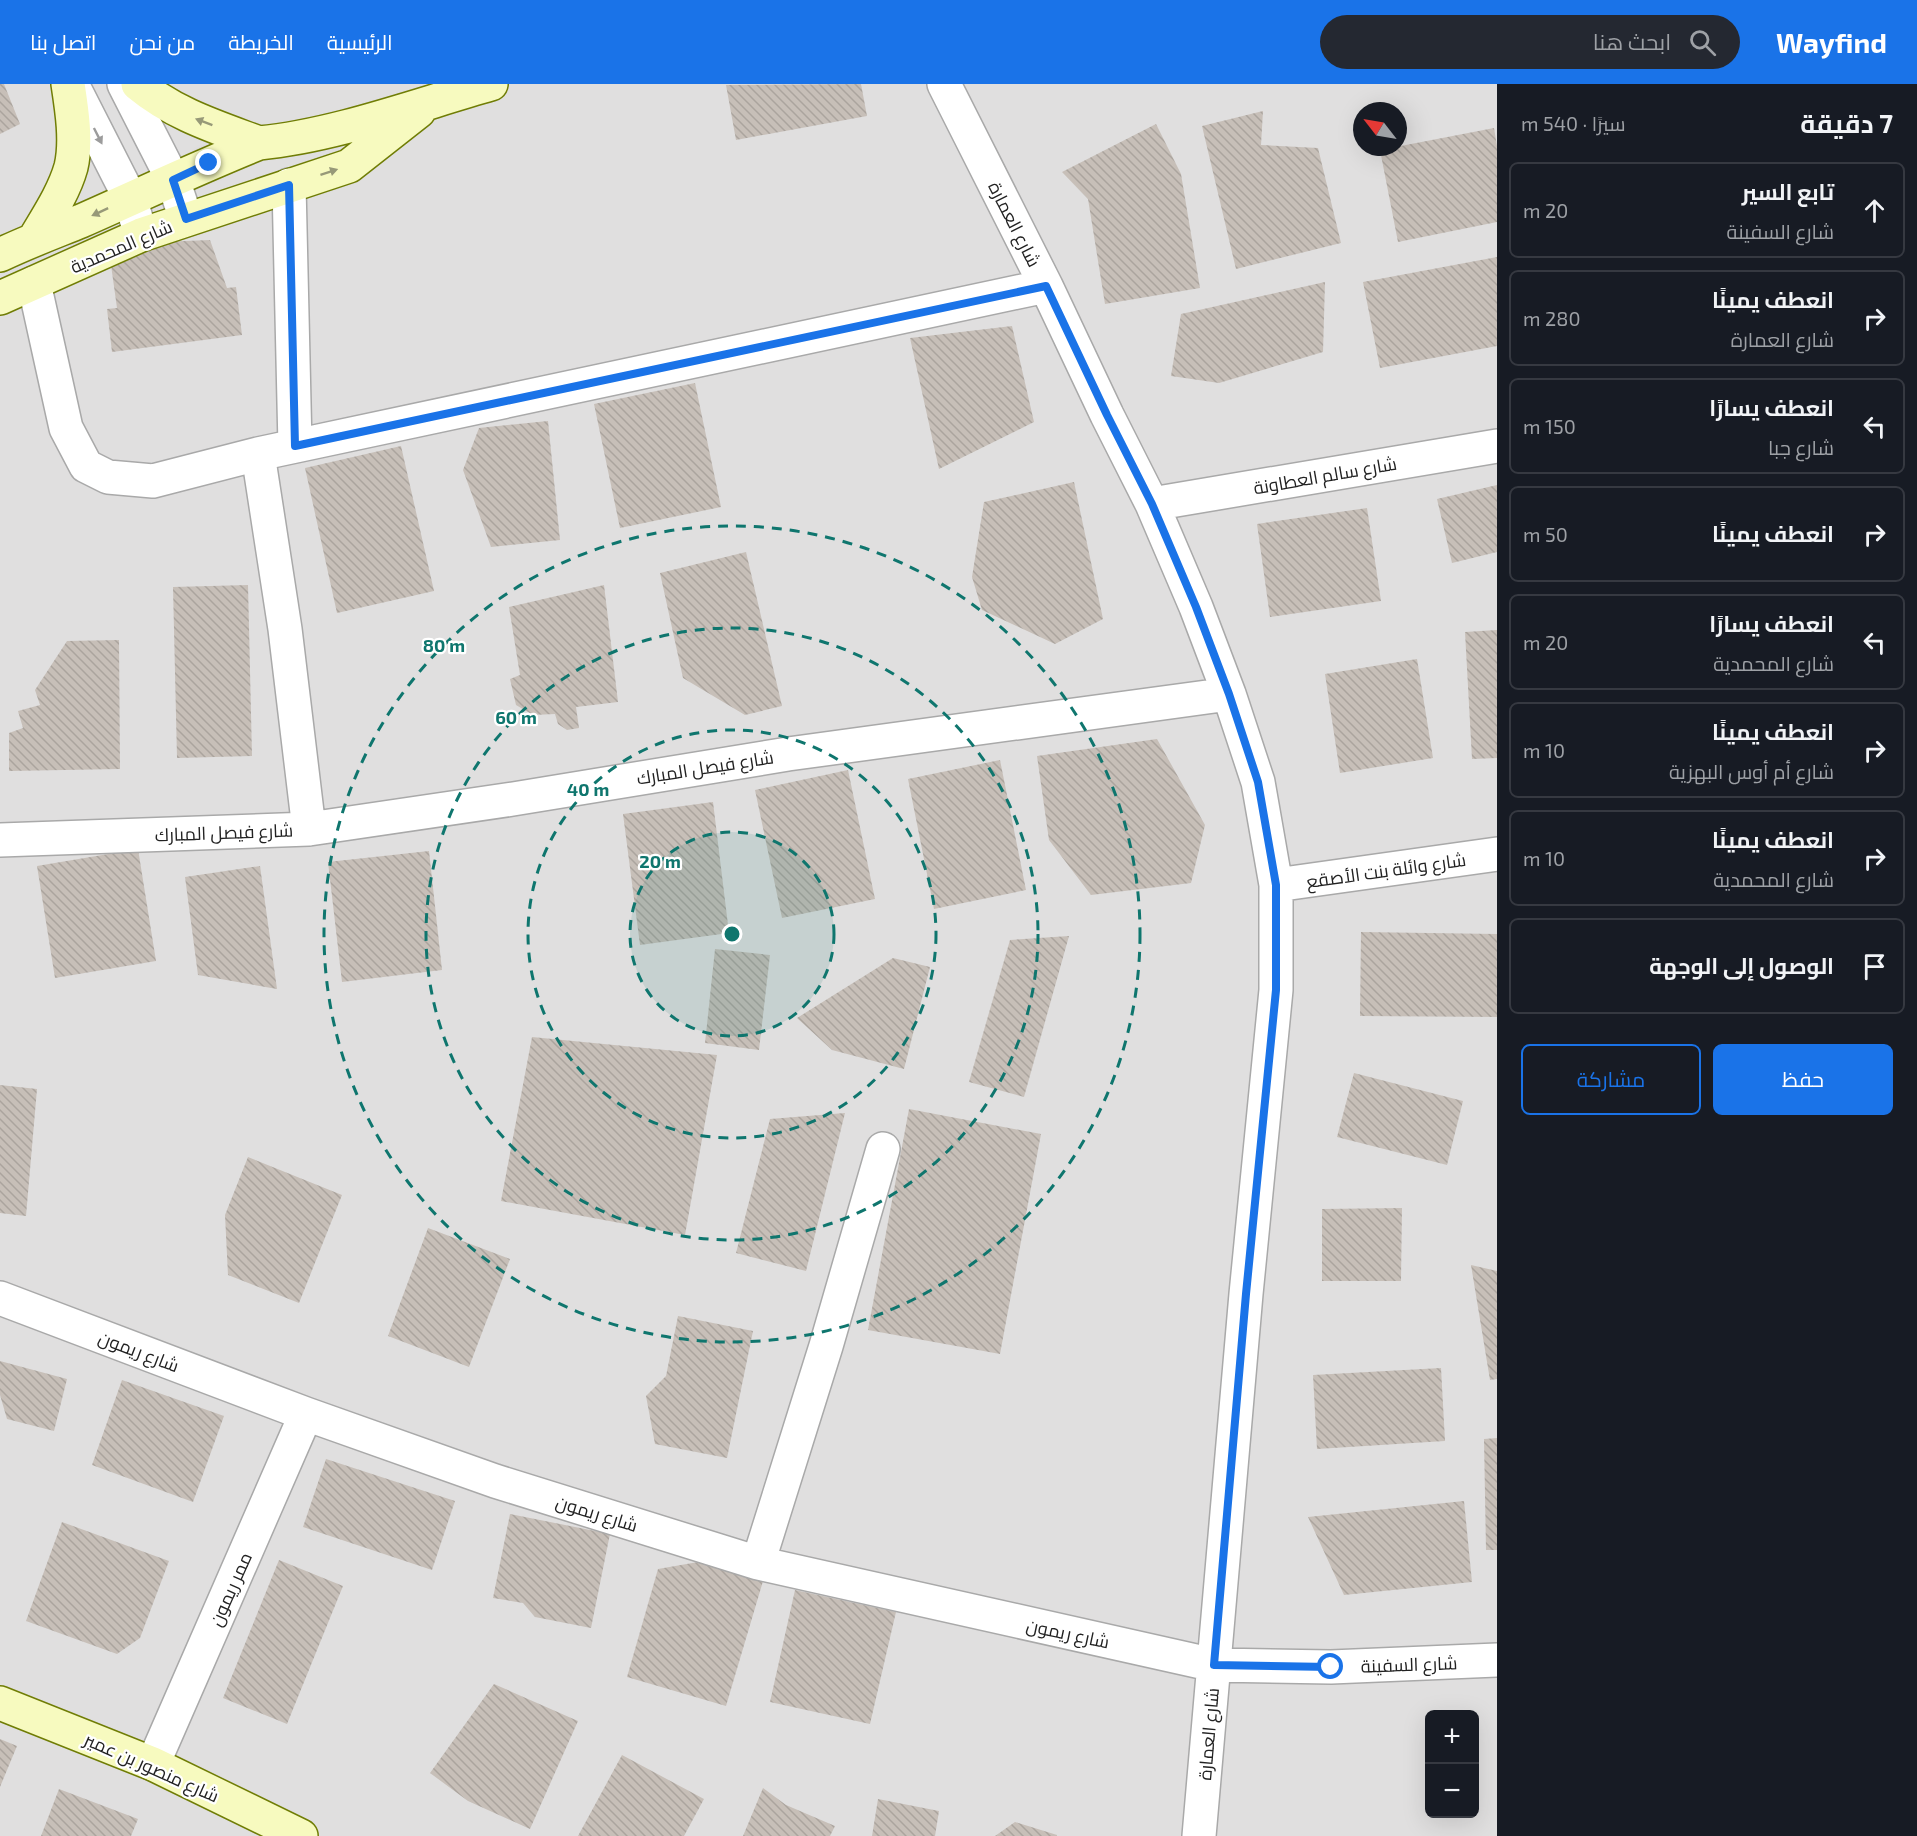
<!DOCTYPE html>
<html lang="ar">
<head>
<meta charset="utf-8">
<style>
  :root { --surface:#171b24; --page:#242831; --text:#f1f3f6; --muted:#9ea1a6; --line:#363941; --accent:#1a73e8 }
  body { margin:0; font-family:"Exo 2",Cairo,sans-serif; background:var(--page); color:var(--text); direction:rtl }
  .controls { position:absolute; right:18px; bottom:18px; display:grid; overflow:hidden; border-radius:9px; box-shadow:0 6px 24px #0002 }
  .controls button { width:54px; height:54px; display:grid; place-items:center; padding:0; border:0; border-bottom:2px solid var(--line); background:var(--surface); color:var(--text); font:30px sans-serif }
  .compass { position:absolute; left:1353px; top:18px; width:54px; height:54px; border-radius:50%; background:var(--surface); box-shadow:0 6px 24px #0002; rotate:301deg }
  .stop { position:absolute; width:18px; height:18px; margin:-14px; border:4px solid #1a73e8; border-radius:50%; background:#fff }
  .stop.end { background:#1a73e8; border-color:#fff; box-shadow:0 2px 6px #0008 }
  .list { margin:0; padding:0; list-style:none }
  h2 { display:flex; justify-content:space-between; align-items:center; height:78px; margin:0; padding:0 24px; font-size:26px }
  h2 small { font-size:20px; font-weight:400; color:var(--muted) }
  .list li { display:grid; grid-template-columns:39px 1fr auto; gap:18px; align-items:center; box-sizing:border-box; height:96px; margin:0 12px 12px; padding:0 12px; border:2px solid var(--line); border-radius:9px }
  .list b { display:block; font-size:22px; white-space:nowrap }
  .list p { margin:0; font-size:20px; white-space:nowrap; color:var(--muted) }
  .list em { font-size:20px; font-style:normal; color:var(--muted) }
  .actions { display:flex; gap:12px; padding:18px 24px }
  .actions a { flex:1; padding:14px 0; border:2px solid var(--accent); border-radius:9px; text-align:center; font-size:21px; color:var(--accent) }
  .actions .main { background:var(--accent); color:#fff }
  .icon { flex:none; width:33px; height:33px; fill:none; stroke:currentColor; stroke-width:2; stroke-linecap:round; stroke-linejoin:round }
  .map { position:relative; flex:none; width:1497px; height:1752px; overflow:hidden; direction:ltr }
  header { display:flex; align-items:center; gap:36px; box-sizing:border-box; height:84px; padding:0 30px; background:var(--accent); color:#fff }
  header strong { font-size:28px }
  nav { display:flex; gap:33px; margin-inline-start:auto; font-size:21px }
  .search { width:420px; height:54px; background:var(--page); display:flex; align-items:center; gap:15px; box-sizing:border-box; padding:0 21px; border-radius:33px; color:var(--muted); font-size:22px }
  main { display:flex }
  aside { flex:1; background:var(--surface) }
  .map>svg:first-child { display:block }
  .residential { fill:#e0dfdf; fill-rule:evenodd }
  .building { fill:url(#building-back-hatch) }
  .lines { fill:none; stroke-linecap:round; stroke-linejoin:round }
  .street-casing { stroke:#a9a9a9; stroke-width:36 }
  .secondary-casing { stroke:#707d05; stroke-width:36 }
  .street { stroke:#fff; stroke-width:33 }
  .secondary { stroke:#f7fabf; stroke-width:33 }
  .oneway { fill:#979978 }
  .oneway2 { fill:#9c9c9c }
  .route { stroke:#1a73e8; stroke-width:8 }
  .ring { fill:none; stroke:#0f766e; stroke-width:3; stroke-dasharray:10 8 }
  .labels { text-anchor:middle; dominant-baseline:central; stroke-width:4.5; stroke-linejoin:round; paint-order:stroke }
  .street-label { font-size:18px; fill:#222; stroke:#fff }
  .centre { fill:#0f766e; stroke:#fff; stroke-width:3 }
  .ring-label { font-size:18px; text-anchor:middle; font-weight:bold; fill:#0f766e; stroke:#fff; stroke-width:4.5; stroke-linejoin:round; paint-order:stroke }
</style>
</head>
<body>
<header>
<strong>Wayfind</strong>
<div class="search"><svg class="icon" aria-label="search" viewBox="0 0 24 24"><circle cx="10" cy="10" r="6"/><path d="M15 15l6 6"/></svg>ابحث هنا</div>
<nav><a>الرئيسية</a><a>الخريطة</a><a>من نحن</a><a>اتصل بنا</a></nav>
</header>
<main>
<aside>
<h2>7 دقيقة<small>سيرًا · 540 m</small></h2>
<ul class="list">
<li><svg class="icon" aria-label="ahead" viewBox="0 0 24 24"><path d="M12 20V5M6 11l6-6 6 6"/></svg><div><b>تابع السير</b><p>شارع السفينة</p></div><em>20 m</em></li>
<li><svg class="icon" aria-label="right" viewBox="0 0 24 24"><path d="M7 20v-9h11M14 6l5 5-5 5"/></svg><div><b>انعطف يمينًا</b><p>شارع العمارة</p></div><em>280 m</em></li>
<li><svg class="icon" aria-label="left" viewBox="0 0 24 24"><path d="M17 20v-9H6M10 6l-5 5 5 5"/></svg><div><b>انعطف يسارًا</b><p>شارع جبا</p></div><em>150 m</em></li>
<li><svg class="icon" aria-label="right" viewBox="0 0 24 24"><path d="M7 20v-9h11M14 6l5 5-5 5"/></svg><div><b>انعطف يمينًا</b></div><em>50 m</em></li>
<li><svg class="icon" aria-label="left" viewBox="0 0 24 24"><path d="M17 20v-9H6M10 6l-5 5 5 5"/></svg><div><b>انعطف يسارًا</b><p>شارع المحمدية</p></div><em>20 m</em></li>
<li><svg class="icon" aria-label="right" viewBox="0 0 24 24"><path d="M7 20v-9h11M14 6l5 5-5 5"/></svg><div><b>انعطف يمينًا</b><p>شارع أم أوس البهزية</p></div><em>10 m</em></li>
<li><svg class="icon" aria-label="right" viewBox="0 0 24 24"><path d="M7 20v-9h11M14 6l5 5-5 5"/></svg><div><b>انعطف يمينًا</b><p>شارع المحمدية</p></div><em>10 m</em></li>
<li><svg class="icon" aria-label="arrive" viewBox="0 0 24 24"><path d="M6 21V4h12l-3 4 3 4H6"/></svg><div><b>الوصول إلى الوجهة</b></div></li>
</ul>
<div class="actions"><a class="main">حفظ</a><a>مشاركة</a></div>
</aside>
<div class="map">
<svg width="1497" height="1752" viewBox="0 0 1497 1752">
  <defs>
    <pattern id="building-back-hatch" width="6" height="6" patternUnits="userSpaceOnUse" patternTransform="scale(1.5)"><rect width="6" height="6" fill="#c7bfb8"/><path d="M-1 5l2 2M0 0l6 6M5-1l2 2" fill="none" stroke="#aba49e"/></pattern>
  </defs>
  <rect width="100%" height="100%" fill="#f2efe9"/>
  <path class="residential" d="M0,0H1497V1752H0ZM1362,27H1398V63H1362ZM1430,1630H1474V1730H1430Z"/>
  <path class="building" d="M0,0H4L20,40L0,50Z
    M861,0L867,32L736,56L726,1Z
    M1263,27L1261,61L1318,64L1341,159L1236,185L1202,42Z
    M1156,40L1181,90L1200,204L1105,220L1088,115L1062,88Z
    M1494,44L1497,62V138L1398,158L1380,66Z
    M210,156L227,204L236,203L242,251L112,268L107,225L117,224L111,181L160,158Z
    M1497,173V262L1380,284L1363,198Z
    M1325,198L1323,268L1219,299L1171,292L1181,230Z
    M1012,242L1034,338L939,385L910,254Z
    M695,299L721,423L620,444L594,320Z
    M548,337L560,456L491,463L463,386L479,344Z
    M401,362L434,507L337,529L305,384Z
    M1074,398L1103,535L1055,560L982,526L972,493L984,418Z
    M1497,401V468L1452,479L1437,415Z
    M1367,424L1381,517L1270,533L1257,440Z
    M746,468L782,622L745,631L683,594L660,489Z
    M248,501L252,672L177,674L173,503Z
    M604,501L618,618L576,623L579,644L567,646L558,640L555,630L533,631L516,621L510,595L520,591L509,523Z
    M1497,546V674L1472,675L1465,548Z
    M119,556L120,685L9,687V649L23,644L18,627L40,621L35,606L67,557Z
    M1417,575L1433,674L1340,689L1325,590Z
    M1157,655L1205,741L1191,799L1091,811L1049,756L1037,672Z
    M1000,676L1026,806L934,825L908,695Z
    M848,686L875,815L782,834L755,706Z
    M713,718L729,849L640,861L623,730Z
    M138,765L156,877L55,894L37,782Z
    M429,767L442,886L342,898L328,778Z
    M260,782L277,905L198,891L185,793Z
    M1361,848L1497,850V933L1360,932Z
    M1069,852L1024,1013L969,998L1010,856Z
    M715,865L770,871L759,966L705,959Z
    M893,874L930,883L904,985L832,966L797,934Z
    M532,953L717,971L685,1151L501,1117Z
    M1354,989L1463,1017L1447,1081L1337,1053Z
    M0,1001L37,1005L26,1132L0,1129Z
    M909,1025L1041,1050L1000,1270L868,1246Z
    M845,1029L806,1187L736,1169L770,1035Z
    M248,1073L342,1111L299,1219L228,1191L225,1131Z
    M1402,1124L1401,1197H1322V1125Z
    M428,1144L510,1175L469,1283L388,1252Z
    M1471,1181L1497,1187V1295L1490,1296Z
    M678,1232L753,1247L727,1374L655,1360L646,1312L666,1292Z
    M0,1277L67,1295L54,1347L7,1335L0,1311Z
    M1441,1284L1445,1357L1317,1365L1313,1291Z
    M122,1296L224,1332L193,1418L92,1381Z
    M1497,1354V1466H1486L1484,1355Z
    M326,1375L455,1417L432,1486L303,1443Z
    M1464,1417L1472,1498L1344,1511L1308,1433Z
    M510,1430L610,1450L591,1544L535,1533L523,1519L493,1514Z
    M62,1438L169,1477L140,1554L117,1570L26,1537Z
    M721,1474L766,1487L726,1622L627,1593L658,1485Z
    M279,1476L343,1502L287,1640L223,1614Z
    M795,1506L896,1528L870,1640L770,1618Z
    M494,1600L578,1637L530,1745L468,1717L430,1689Z
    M0,1655L17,1662L0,1703Z
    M622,1671L704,1715L684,1752H578Z
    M763,1704L786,1721L835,1742L830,1752H743Z
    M59,1705L138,1735L131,1752H41Z
    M878,1715L939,1727L935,1752H872Z
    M1015,1738L1057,1751V1752H995Z"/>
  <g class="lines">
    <defs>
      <path id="street" d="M72,0L130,114L141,151
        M124,0L173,96L186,135
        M944,0L1046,202L1107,331L1152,420L1196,523L1229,610L1258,698L1276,801V906L1246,1210L1199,1752
        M289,101L295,362
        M34,199L66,344L86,382L108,393L153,397L258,370L1046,202
        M258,370L285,545L309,745
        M1152,420L1497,362
        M0,756L309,745L513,715L788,670L1229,610
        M1276,801L1497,770
        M0,1214L306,1330L495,1397L758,1479L1214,1581L1331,1583L1497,1576
        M758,1479L826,1262L883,1065
        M153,1680L306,1330"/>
      <path id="secondary" d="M138,0C174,30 216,43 259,59
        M35,154C48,132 64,108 71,83C77,58 72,26 68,0
        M0,171C27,158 54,148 81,137C140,111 199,83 259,59C334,52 417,21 491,0
        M0,214L141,151L349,82L419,27
        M0,1619L153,1680L301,1752"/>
    </defs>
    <use href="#street" class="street-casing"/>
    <use href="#secondary" class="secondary-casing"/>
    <use href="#street" class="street"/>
    <use href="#secondary" class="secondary"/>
  </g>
  <defs><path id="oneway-solid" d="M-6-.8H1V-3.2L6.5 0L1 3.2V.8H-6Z" transform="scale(1.5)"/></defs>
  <g class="oneway">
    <use href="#oneway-solid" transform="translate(204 38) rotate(-159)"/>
    <use href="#oneway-solid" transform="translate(329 88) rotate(-18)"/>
    <use href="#oneway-solid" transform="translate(100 128) rotate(155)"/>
  </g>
  <use class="oneway2" href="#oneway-solid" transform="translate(98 52) rotate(63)"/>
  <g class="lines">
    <path class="route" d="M209,79L173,96L186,135L289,101L295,362L1046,202L1107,331L1152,420L1196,523L1229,610L1258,698L1276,801V906L1246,1210L1214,1581L1331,1583"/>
  </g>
  <circle cx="732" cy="850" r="102" fill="#0f766e" fill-opacity=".12"/>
  <g class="ring">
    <circle cx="732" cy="850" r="102"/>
    <circle cx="732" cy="850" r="204"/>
    <circle cx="732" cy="850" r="306"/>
    <circle cx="732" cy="850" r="408"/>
  </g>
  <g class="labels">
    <g class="street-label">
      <text transform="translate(1015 140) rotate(63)">شارع العمارة</text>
      <text transform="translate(121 162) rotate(-23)">شارع المحمدية</text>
      <text transform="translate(1325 391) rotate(-10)">شارع سالم العطاونة</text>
      <text transform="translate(705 683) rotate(-9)">شارع فيصل المبارك</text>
      <text transform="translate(224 748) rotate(-2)">شارع فيصل المبارك</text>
      <text transform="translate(1386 786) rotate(-8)">شارع وائلة بنت الأصقع</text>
      <text transform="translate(139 1267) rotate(21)">شارع ريمون</text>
      <text transform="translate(597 1429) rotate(17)">شارع ريمون</text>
      <text transform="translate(230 1505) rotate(-66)">ممر ريمون</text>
      <text transform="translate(1068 1549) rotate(12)">شارع ريمون</text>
      <text transform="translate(1409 1580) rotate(-2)">شارع السفينة</text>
      <text transform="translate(1208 1650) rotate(-85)">شارع العمارة</text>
      <text transform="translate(152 1683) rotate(24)">شارع منصور بن عمير</text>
    </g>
  </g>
  <circle cx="732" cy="850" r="9" class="centre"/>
  <g class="ring-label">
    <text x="444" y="568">80 m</text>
    <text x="516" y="640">60 m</text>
    <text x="588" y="712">40 m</text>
    <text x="660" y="784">20 m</text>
  </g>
</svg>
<div class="controls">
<button>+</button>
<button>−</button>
</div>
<svg class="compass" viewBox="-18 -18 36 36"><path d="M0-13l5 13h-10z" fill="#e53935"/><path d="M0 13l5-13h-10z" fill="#9ea1a6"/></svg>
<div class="stop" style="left:1331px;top:1583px"></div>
<div class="stop end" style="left:209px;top:79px"></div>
</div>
</main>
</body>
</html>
